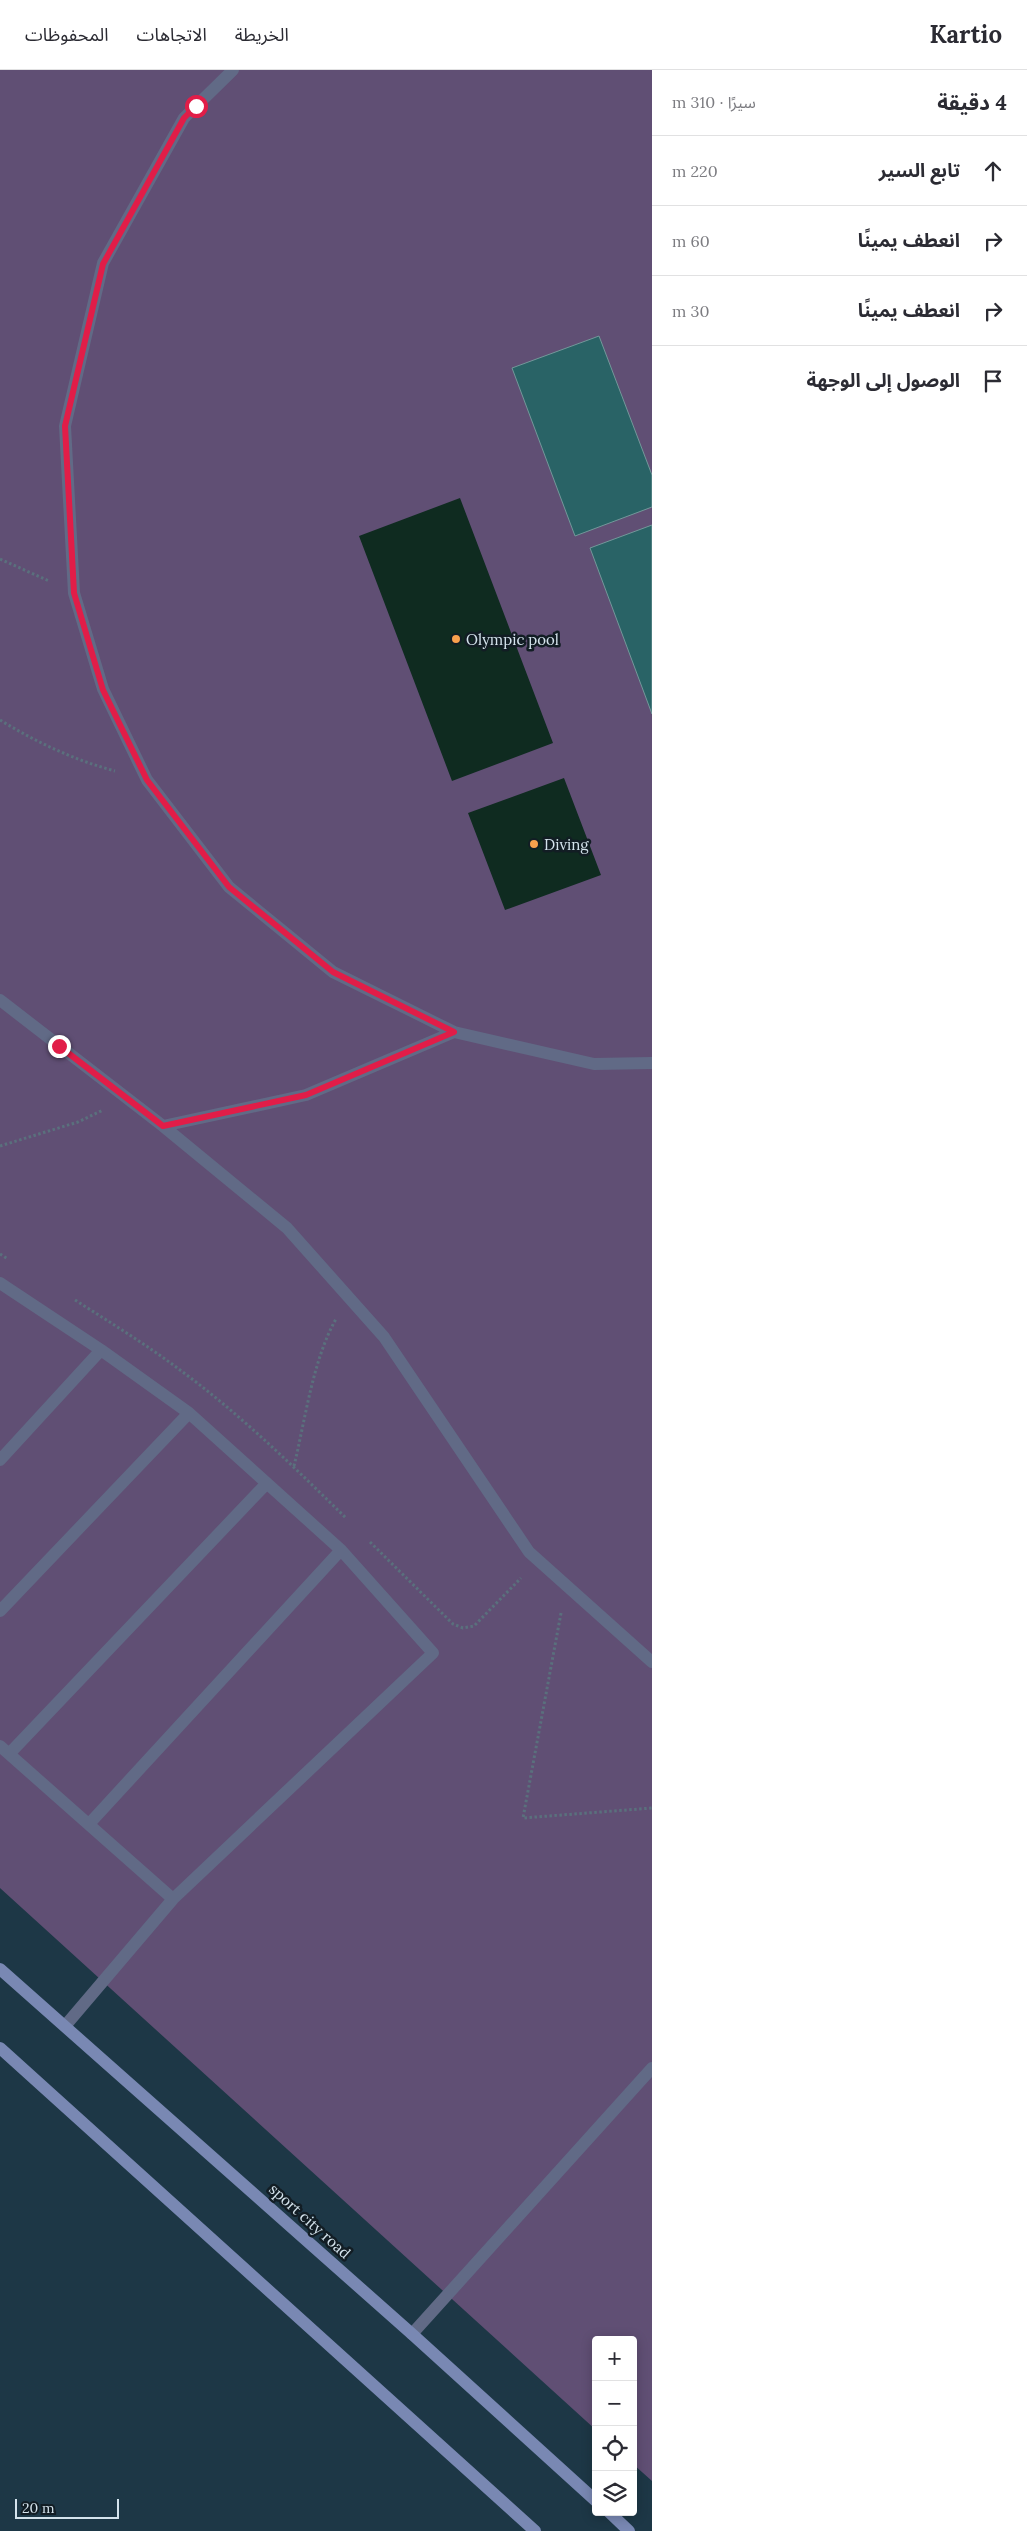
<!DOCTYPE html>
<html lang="ar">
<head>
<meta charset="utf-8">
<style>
  :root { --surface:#fff; --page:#f7f7f7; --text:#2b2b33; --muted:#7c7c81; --line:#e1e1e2 }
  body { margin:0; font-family:Lora,"Noto Sans Arabic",serif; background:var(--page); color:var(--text); direction:rtl }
  .controls { position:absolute; right:15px; bottom:15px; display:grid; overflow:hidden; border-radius:5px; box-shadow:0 2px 12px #0003 }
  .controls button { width:45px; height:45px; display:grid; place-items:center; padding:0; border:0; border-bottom:1px solid var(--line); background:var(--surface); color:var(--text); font:25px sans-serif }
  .scale { position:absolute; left:15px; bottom:12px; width:104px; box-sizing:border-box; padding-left:5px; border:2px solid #d4e3ec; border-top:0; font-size:14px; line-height:18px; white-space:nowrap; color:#d4e3ec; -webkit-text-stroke:4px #121d24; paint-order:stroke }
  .stop { position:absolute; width:15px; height:15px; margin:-11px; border:4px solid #e11d48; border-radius:50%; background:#fff }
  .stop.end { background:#e11d48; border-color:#fff; box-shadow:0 1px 5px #0008 }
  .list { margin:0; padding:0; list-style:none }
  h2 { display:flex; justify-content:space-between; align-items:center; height:65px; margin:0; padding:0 20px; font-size:21px }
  h2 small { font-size:16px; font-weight:400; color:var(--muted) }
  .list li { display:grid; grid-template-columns:32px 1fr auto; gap:15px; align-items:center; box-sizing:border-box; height:70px; padding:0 20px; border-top:1px solid var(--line) }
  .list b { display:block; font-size:19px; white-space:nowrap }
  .list em { font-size:16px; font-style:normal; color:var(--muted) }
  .icon { flex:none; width:28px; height:28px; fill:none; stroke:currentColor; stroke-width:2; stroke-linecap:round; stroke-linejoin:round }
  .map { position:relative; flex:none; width:652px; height:2461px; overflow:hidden; direction:ltr }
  header { display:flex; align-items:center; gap:30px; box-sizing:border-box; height:70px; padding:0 25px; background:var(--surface); border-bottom:1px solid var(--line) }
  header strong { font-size:24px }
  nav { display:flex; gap:28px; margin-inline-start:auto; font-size:18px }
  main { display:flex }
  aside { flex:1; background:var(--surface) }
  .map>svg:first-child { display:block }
  .green { fill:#604f74 }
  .water { fill:#0f2b20 }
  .building { fill:#296366; stroke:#73989a }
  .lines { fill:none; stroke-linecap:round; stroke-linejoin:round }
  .path { stroke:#5a707d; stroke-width:3; stroke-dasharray:2.5 2.5; stroke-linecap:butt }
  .service { stroke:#616a86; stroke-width:12 }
  .secondary { stroke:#7988b3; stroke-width:12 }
  .route { stroke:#e11d48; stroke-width:6 }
  .poi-dot { fill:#f9a04d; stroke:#121d24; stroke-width:2 }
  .labels { text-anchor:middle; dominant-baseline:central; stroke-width:5; stroke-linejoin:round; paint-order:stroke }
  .poi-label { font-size:15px; fill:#d4e3ec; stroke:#121d24; text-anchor:start }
  .street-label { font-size:15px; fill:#d4e3ec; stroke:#121d24 }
</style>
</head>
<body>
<header>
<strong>Kartio</strong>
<nav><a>الخريطة</a><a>الاتجاهات</a><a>المحفوظات</a></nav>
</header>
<main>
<aside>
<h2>4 دقيقة<small>سيرًا · 310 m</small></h2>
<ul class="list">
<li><svg class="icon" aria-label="ahead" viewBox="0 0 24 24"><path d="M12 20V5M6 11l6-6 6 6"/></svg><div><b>تابع السير</b></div><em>220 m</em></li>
<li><svg class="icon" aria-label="right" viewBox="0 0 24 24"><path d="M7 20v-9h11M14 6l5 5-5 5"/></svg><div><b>انعطف يمينًا</b></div><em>60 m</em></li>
<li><svg class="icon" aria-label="right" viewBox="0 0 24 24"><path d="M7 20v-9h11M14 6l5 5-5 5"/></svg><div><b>انعطف يمينًا</b></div><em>30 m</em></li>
<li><svg class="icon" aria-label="arrive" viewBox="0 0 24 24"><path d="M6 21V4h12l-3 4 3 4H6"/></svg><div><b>الوصول إلى الوجهة</b></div></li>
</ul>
</aside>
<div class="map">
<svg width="652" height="2461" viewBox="0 0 652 2461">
  <rect width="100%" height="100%" fill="#1d3746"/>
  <path class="green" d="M0,0H652V2411L633,2394V2270H596V2360L0,1818Z"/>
  <path class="water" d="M460,428L553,673L452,711L359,466Z
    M564,708L601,805L505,840L468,743Z"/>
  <path class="building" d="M599,266L652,405V437L575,466L512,298Z
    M652,455V644L590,478Z"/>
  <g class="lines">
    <path class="path" d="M0,489L49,511
      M0,650C36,672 74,690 115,701
      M0,1076L78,1052L103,1040
      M0,1184L8,1189
      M75,1230C111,1253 147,1275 180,1300C240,1344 293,1396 346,1448
      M294,1396C305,1351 313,1289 336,1249
      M370,1472L453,1554L463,1558L474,1556L521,1508
      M561,1543L523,1748L652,1738"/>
    <path class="service" d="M233,0L184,48L103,193L65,356L74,523L103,619L147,710L229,817L333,902L454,962L594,994L652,993
      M0,930L163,1056L287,1158L384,1267L529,1482L652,1592
      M163,1056L306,1025L454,962
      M0,1213L101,1280L189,1343L341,1480L433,1583L173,1829L65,1956
      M0,1390L101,1280
      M0,1541L189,1343
      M0,1676L173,1829
      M9,1684L267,1413
      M89,1754L341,1480
      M412,2264L652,1998"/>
    <path class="secondary" d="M0,1899L412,2264L596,2431
      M0,1978L535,2461
      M609,2442L629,2461"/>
  </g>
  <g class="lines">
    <path class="route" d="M59,976L163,1056L306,1025L454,962L333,902L229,817L147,710L103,620L74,523L65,356L103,194L184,48L196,36"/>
  </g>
  <g class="poi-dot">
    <circle cx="456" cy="569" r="5"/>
    <circle cx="534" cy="774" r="5"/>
  </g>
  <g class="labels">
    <g class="poi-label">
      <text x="466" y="569">Olympic pool</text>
      <text x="544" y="774">Diving</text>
    </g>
    <g class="street-label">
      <text transform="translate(310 2151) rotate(42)">sport city road</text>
    </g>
  </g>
</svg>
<div class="controls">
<button>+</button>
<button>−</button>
<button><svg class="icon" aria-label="locate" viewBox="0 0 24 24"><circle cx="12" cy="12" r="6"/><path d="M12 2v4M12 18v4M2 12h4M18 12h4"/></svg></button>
<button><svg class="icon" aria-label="layers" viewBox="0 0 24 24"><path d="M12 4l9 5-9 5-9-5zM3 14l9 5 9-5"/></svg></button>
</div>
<div class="scale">20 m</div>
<div class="stop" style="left:196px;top:36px"></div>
<div class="stop end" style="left:59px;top:976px"></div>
</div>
</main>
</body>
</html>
